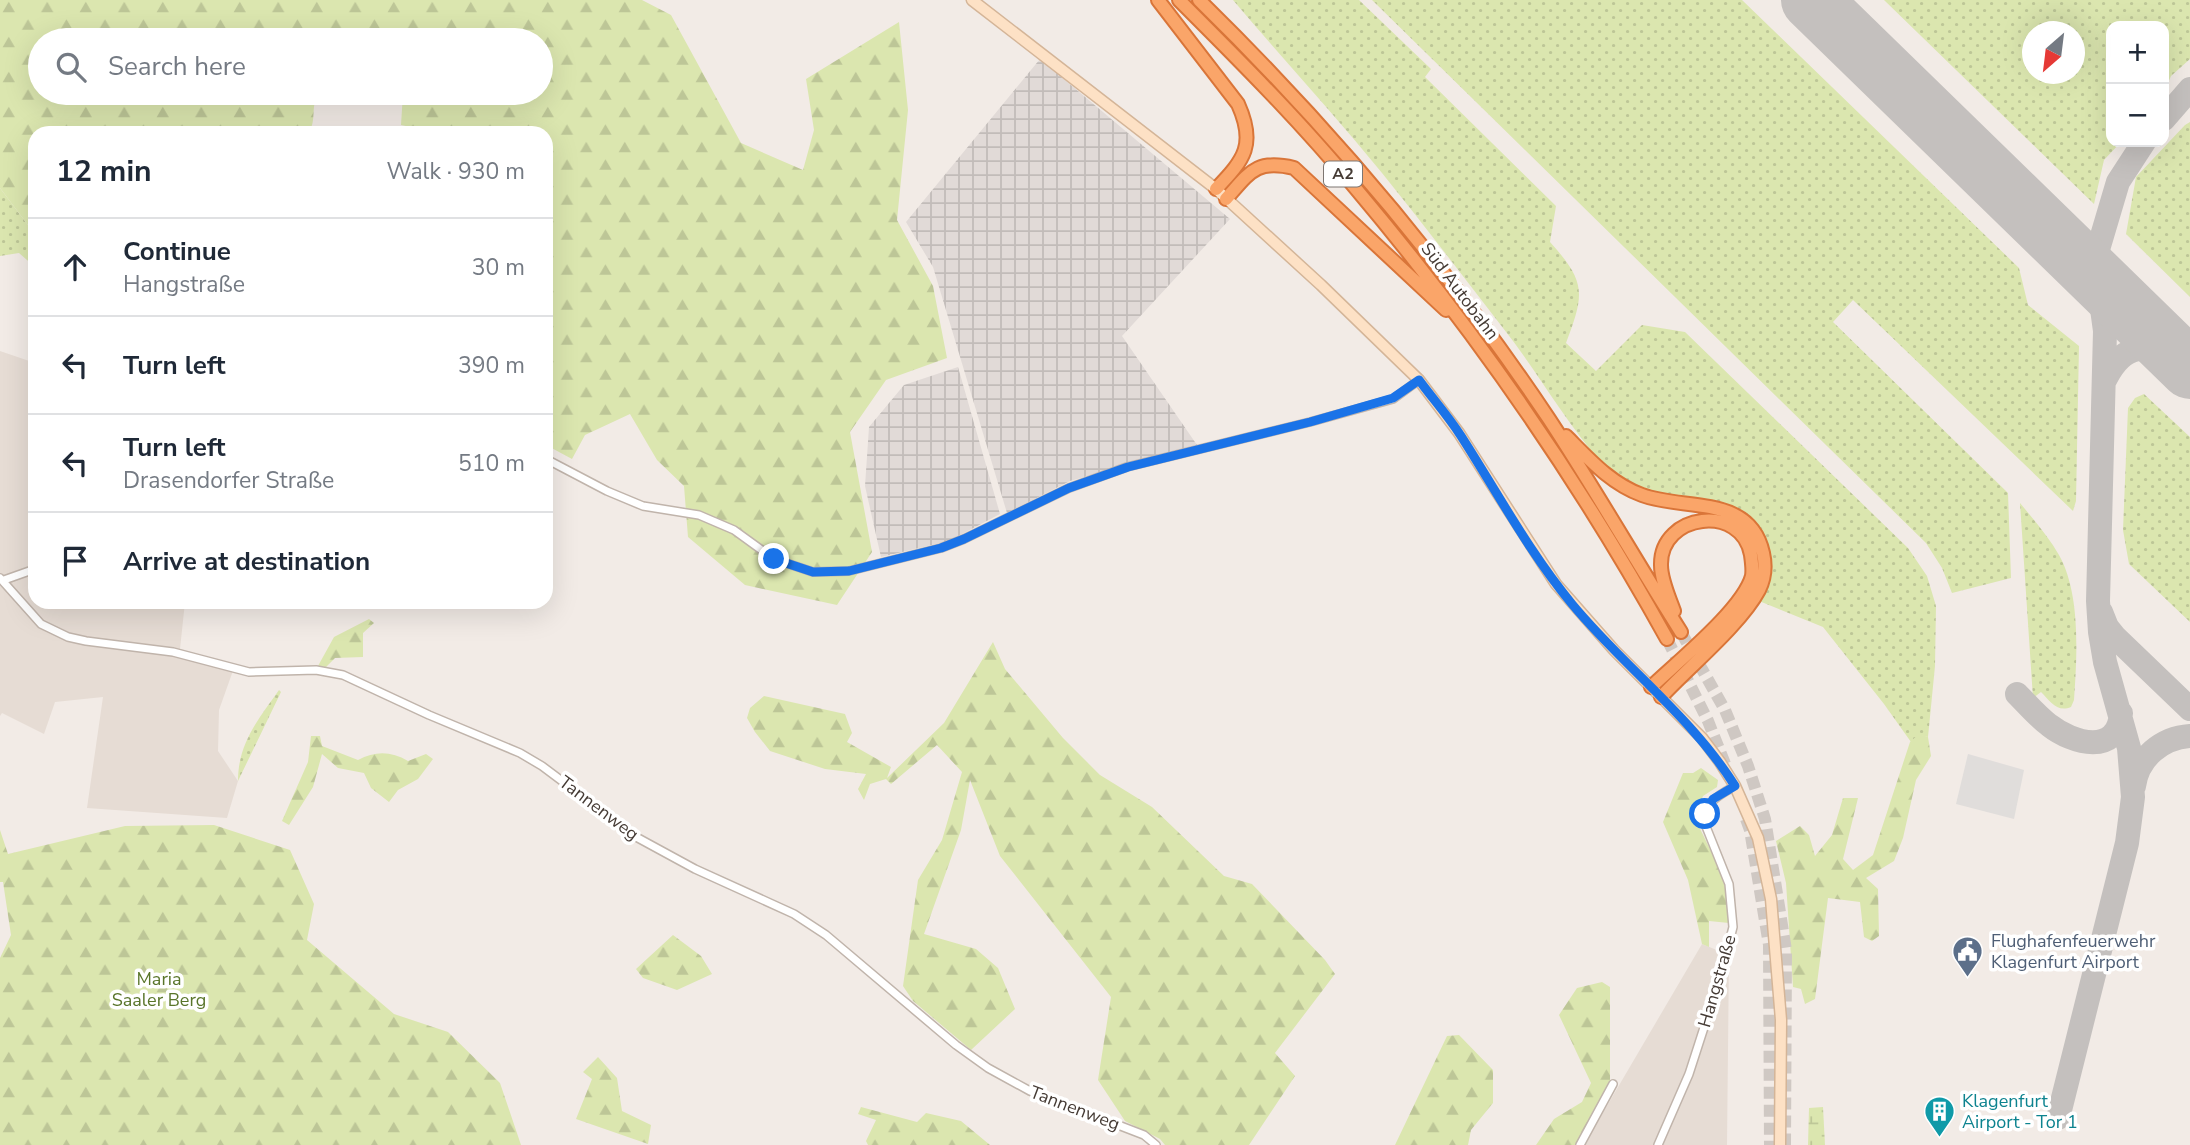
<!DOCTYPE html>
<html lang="en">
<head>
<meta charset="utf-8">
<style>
  :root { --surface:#fff; --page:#f2f2f3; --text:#1f2937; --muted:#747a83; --line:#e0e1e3 }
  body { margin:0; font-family:"Nunito Sans",sans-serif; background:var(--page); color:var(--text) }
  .controls { position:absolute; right:21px; top:21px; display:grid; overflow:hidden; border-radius:14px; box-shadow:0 7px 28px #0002 }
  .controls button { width:63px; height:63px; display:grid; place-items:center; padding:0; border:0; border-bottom:2px solid var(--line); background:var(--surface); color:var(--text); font:35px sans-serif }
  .compass { position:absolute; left:2022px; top:21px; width:63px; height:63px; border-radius:50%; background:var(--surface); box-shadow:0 7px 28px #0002; rotate:208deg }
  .stop { position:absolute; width:21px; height:21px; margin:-16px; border:5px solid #1a73e8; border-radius:50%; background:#fff }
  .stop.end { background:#1a73e8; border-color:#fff; box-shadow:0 2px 7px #0008 }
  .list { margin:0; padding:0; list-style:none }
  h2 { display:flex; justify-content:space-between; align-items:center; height:91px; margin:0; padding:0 28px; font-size:30px }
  h2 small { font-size:23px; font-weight:400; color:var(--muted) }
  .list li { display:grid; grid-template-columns:46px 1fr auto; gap:21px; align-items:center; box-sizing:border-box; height:98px; padding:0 28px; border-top:2px solid var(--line) }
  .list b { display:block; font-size:26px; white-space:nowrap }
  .list p { margin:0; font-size:23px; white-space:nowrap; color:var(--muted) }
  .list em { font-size:23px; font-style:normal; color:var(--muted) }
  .icon { flex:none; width:38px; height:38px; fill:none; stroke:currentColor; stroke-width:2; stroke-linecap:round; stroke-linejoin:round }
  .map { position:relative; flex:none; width:2190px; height:1145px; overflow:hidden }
  .search { position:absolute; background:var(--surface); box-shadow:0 7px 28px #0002; left:28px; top:28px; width:525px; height:77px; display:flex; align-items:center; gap:18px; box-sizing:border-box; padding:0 24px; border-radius:38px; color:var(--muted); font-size:26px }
  .panel { position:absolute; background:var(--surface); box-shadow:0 7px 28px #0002; left:28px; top:126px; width:525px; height:483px; border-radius:21px }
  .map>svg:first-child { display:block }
  .residential { fill:#e6dcd4 }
  .industrial { fill:url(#industrial-grid) }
  .grass { fill:url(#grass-dots); fill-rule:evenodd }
  .forest { fill:url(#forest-firs) }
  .wetland { fill:url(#wetland-marsh) }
  .parking { fill:#e0dddb }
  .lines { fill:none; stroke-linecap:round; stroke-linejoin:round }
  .taxiway { stroke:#c4c0be; stroke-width:24 }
  .runway { stroke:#c4c0be; stroke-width:60 }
  .highway-tunnel { stroke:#cfc8c3; stroke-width:12; stroke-dasharray:12 6; stroke-linecap:butt }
  .street-casing { stroke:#c0b4ab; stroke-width:10 }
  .secondary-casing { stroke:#d4b598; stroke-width:13 }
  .highway-casing { stroke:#d97539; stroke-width:16 }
  .street { stroke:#fff; stroke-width:7 }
  .secondary { stroke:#fde1c5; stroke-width:10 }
  .highway { stroke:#faa569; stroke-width:12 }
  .route { stroke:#1a73e8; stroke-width:9 }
  .labels { text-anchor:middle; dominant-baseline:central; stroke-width:7; stroke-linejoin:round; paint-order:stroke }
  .shield { fill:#fff; stroke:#7d7672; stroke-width:2 }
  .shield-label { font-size:16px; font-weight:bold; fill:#453b35 }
  .street-label { font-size:18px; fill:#453b35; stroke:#fff }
  .service-label { font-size:18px; fill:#4e5e75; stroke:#fff; text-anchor:start }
  .park-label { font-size:18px; fill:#59752a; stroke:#fff }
  .culture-label { font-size:18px; fill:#0d838f; stroke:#fff; text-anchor:start }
</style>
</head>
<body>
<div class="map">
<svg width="2190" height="1145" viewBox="0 0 2190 1145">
  <defs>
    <pattern id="industrial-grid" width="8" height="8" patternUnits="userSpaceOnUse" patternTransform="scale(1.75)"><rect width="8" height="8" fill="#e1dad7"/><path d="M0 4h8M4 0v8" fill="none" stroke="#c2bcb9"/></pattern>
    <pattern id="grass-dots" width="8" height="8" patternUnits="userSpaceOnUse" patternTransform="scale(1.75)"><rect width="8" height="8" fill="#dbe6af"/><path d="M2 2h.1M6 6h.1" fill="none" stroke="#bdc697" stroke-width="1.8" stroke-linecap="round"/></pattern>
    <pattern id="forest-firs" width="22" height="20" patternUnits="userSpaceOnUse" patternTransform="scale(1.75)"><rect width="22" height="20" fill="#dbe6af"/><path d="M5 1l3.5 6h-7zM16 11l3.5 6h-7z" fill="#bdc697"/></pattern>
    <pattern id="wetland-marsh" width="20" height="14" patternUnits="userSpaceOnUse" patternTransform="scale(1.75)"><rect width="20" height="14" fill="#dbe6af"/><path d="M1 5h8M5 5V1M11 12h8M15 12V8" fill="none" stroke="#bdc697"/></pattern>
  </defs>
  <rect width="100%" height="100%" fill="#f2ebe6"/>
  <path class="residential" d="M0,351L35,363V602H185L180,649L235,665L219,710L218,751L238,781L227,818L87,808L103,697L55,702L44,734L2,713L0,716Z
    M1702,944L1729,955L1727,1145H1584Z"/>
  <path class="industrial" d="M1040,59L1230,219L1122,336L1197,445L1070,481L1007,513L933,267L906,222Z
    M958,367L1000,514L949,541L881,557L865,486L869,427L904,385Z"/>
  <path class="grass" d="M1233,0H1359L1431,69L1425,77L1556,206L1550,242C1586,282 1585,293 1566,343L1596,371L1642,325L1685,332L1908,548L1927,576L1936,606L1935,666L1928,737L1919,735L1911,742L1884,704L1823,627L1759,601C1765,589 1769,579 1770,566C1772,539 1748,509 1723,503C1679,492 1633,498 1600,461C1564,420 1537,371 1503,328C1463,276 1423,224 1382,173C1334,114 1282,58 1233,0Z
    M1372,0H1742L2019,268L2028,305L2079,346L2076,501L2073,511L1853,300L1833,322L2008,493L2011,578L1952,593L1942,568L1926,543Z
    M1884,0H2190V59L2171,76L2164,92V26H2111V142H2121L2104,160L2094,204ZM2032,32H2074V74H2032Z
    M2190,122V297L2126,234L2136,177L2185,125Z
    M0,188L31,229H35V267L19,253L0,256Z
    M2144,394L2190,437V622L2129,564L2123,530L2128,408L2135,398Z
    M2020,503C2034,520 2048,536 2059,555C2081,594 2077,657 2074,700L2071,707C2057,713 2050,701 2041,692L2033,698Z
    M279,690L281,692L238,781C238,743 258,720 279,690Z"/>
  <path class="forest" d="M0,0H642L671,15L741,143L803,170L814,130L806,79L899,22L908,110L897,220L933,286L947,358L886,380L850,432L872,552L837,605L745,585L688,537L684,486L657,460L630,414L585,435L572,459L546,445V133H439L401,125L403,93H541V40H376L371,38L369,40H40V93H320C309,104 318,121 308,133H35V229H31L0,188Z
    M369,619L374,623L363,633V657L335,658L326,667L318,666L334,637Z
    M993,642L1005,669L1063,738L1100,775L1152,807L1224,876L1252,884L1325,960L1335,974L1275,1053L1295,1076L1249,1145H1165L1160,1139L1125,1121L1098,1080L1111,997L1000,856L970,780L961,830L924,934L976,949L998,968L1015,1009L971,1050L913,1001L903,986L918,880L942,840L962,772L937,745L891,784L886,779L870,784L864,800L858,789L866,774L825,769L770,751L755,732L747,718L750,708L764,696L845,714L852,733L847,742L891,767L887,778L944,723Z
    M1919,734L1928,737L1931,756L1916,780L1903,838L1894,861L1866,878L1878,889L1879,936L1872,941L1864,937L1860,902L1828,898L1815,999L1805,1004L1801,989L1793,987L1786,883L1776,841L1800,826L1809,835L1815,856L1832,835L1843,798H1858L1843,859L1853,870L1873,855L1910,742Z
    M311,736H320L322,746L358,760C375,751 391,751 408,761L426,754L433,759L418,779L398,790L389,802L371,788L364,773L338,768L322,754L313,787L289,825L282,821L308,762Z
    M1701,768L1718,780L1717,787L1703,796L1695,818C1710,851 1732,886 1729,923L1709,921V947L1702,944L1688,880L1663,822L1683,773H1693Z
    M214,825L290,850L314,904L307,940L394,1014L448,1032L500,1083L521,1145H0V958L11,935L3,882H0V830L8,854L125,826Z
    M673,935L701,956L712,974L677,990L643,978L636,969Z
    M1602,982L1610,987V1082L1589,1124L1575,1145H1536L1554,1119L1582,1102L1591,1083L1559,1015L1577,988Z
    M1459,1035L1493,1070V1103L1471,1130L1468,1145H1395L1447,1036Z
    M598,1057L617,1078L622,1111L651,1125L648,1144L576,1119L592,1079L583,1072Z
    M861,1107L917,1122L926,1113L961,1121L990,1145H868L866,1141L876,1120L858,1114Z"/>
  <path class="wetland" d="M1823,1107L1825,1145H1808L1809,1108Z"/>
  <path class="parking" d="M1968,754L2024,770L2014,819L1956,804Z"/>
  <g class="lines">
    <path class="taxiway" d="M2164,119L2190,89
      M2091,273L2118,182L2144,142
      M2104,382C2121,346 2141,342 2176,356
      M2101,612L2107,627L2115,637L2190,709
      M2017,694C2027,704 2037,716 2049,725C2073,744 2118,756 2121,713
      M2134,786C2138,757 2162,738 2190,736
      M2058,1118L2127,843L2133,797L2129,748L2105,662L2100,632L2098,601L2105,331L2102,309L2087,269"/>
    <path class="runway" d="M1811,0L2190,369"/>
    <path class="highway-tunnel" d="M1681,632L1725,710L1748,766L1765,819L1786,950L1785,1145
      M1667,639L1708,721L1727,769
      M1746,819L1750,830L1769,945L1770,1145"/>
    <defs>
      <path id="street" d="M546,459L607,491L643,506L699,515L734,530L774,559L813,572L849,571L941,548L964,539L1069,488L1127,467L1310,422L1393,399L1419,380
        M0,578L41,624L68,637L86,641L173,652L249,672L316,670L343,675L429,715L520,753L542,766L638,838L695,869L794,914L826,935L956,1045L988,1068L1030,1091L1144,1135L1156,1145
        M4,580L35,569
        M1580,1145L1613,1084
        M1658,1145L1689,1074L1720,978L1733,927L1729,884L1705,824C1705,802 1717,796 1735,786"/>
      <path id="secondary" d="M972,0L1216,189L1321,285L1419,380L1459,433L1556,584L1614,650L1702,738L1720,762L1735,786L1758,838L1771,899L1781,1020L1780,1145"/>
      <path id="highway" d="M1158,0L1238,104C1256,144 1245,159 1216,189
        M1179,0C1240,61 1302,123 1357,190C1474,329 1579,480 1667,639
        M1199,0C1329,127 1448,268 1549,419C1595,489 1636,561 1681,632
        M1226,199C1250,172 1256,159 1294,168L1446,310
        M1566,436C1589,459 1611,484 1642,495C1685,511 1750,494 1763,553C1766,566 1765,578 1759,590C1741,624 1689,667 1661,697
        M1651,687C1677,662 1743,609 1752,576C1753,570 1752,562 1751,555C1742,503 1660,513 1661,565C1661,580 1669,597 1674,611"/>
    </defs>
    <use href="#street" class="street-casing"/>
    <use href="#secondary" class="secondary-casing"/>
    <use href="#highway" class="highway-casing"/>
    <use href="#street" class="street"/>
    <use href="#secondary" class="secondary"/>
    <use href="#highway" class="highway"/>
  </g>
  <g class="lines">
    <path class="route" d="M774,559L813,572L849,571L941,548L964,539L1069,488L1128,467L1310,422L1393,398L1419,380C1433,399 1448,416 1461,436C1497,492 1529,552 1572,604C1624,667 1691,716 1735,786L1713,799L1705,814"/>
  </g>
  <defs>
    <symbol id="civic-pin" viewBox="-11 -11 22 30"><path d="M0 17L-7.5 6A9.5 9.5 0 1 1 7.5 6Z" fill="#5c6f8a" stroke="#fff"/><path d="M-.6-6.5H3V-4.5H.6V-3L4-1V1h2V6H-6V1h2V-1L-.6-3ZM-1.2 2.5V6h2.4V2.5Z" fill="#fff"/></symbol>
    <symbol id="building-pin" viewBox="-11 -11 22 30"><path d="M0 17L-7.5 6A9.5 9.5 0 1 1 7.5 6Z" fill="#0f9aa8" stroke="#fff"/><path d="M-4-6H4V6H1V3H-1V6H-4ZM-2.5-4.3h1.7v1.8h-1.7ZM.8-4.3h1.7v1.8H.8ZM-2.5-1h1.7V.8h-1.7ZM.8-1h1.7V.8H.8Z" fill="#fff"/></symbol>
  </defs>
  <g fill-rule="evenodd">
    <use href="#civic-pin" x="1950" y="934" width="35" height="47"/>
    <use href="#building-pin" x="1922" y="1094" width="35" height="47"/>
  </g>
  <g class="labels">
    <rect class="shield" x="1324" y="161.5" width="38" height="25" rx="5"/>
    <g class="shield-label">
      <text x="1343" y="174">A2</text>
    </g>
    <g class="street-label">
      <text transform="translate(1460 291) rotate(53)">Süd Autobahn</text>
      <text transform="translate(599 808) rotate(37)">Tannenweg</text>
      <text transform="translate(1717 981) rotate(-74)">Hangstraße</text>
      <text transform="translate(1075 1108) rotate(21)">Tannenweg</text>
    </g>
    <g class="service-label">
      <text x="1991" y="941">Flughafenfeuerwehr<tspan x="1991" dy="21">Klagenfurt Airport</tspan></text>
    </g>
    <g class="park-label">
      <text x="159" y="979">Maria<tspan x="159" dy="21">Saaler Berg</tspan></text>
    </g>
    <g class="culture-label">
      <text x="1962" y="1101">Klagenfurt<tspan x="1962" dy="21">Airport - Tor 1</tspan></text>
    </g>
  </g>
</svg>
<div class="controls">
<button>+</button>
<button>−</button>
</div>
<svg class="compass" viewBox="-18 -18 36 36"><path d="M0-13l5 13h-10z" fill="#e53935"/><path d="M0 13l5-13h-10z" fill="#747a83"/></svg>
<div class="stop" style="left:1705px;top:814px"></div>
<div class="stop end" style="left:774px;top:559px"></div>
<div class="search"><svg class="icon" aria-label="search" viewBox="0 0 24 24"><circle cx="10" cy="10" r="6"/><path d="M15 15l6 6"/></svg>Search here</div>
<section class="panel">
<h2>12 min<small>Walk · 930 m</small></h2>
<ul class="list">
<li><svg class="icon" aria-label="ahead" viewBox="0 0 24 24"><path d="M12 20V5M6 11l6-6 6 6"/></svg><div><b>Continue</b><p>Hangstraße</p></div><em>30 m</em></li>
<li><svg class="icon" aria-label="left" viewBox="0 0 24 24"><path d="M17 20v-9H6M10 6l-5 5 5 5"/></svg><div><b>Turn left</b></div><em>390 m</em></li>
<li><svg class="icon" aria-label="left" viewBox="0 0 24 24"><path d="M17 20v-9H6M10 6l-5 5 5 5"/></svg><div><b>Turn left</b><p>Drasendorfer Straße</p></div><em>510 m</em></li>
<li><svg class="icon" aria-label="arrive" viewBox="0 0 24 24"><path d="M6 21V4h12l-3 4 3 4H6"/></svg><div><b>Arrive at destination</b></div></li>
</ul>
</section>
</div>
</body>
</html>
